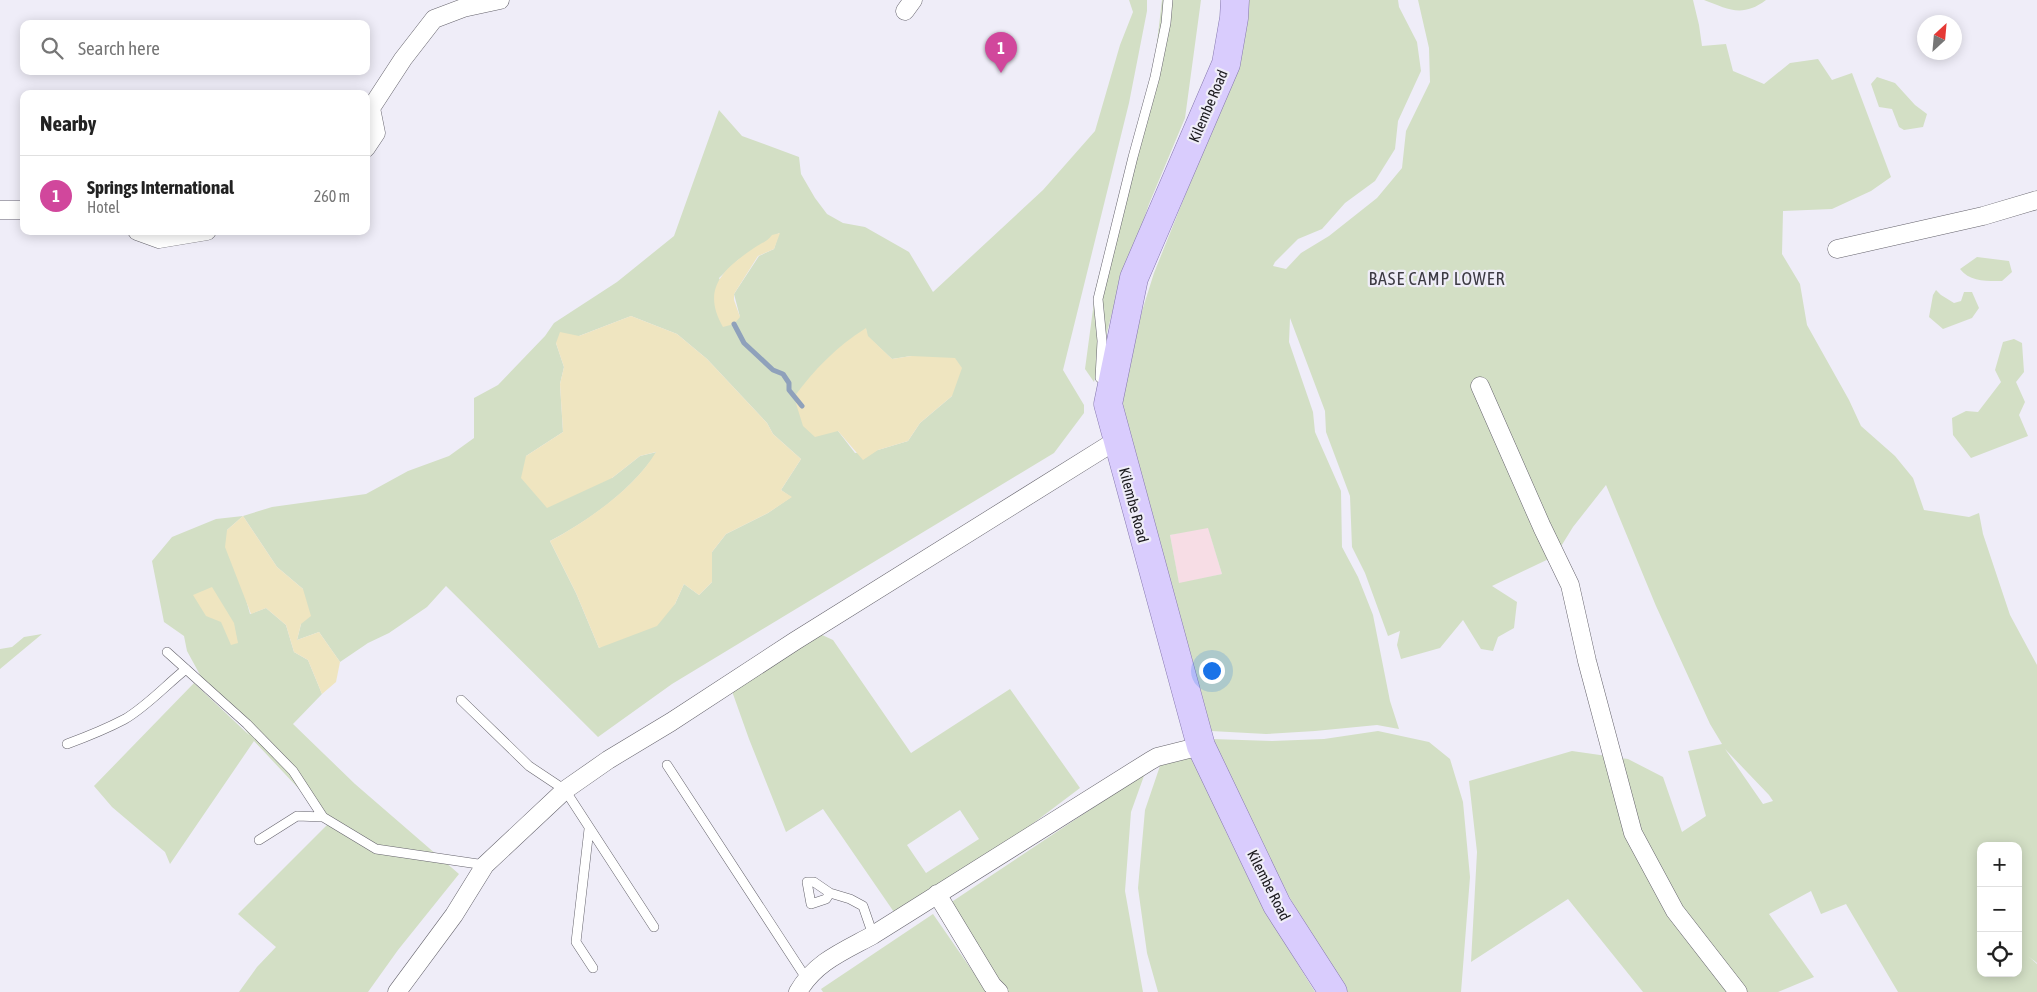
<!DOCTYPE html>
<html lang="en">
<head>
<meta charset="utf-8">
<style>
  :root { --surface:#fff; --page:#f2f2f2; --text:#222; --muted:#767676; --line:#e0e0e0; --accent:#0f766e }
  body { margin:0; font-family:"Asap Condensed",sans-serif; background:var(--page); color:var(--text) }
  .controls { position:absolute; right:15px; bottom:15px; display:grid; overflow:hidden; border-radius:10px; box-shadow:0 2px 12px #0003 }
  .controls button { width:45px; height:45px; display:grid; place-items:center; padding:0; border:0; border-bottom:1px solid var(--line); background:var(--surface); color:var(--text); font:25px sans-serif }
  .compass { position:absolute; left:1917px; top:15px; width:45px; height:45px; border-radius:50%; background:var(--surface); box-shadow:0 2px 12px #0003; rotate:26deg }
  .you { position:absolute; left:1211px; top:670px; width:18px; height:18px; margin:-12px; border:4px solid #fff; border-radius:50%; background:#1a73e8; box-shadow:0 0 0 8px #1a73e833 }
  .badge { display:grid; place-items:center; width:32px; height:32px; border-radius:50%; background:var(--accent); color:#fff; font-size:16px; font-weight:700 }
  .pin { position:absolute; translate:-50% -41px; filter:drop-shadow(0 1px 2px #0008) }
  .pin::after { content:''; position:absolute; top:26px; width:18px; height:15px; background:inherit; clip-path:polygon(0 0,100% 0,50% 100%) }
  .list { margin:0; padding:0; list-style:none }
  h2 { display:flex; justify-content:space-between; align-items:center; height:65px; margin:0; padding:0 20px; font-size:21px }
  h2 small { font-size:16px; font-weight:400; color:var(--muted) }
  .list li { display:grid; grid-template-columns:32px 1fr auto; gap:15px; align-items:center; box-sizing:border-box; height:80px; padding:0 20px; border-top:1px solid var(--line) }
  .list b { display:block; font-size:19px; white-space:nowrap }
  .list p { margin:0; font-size:16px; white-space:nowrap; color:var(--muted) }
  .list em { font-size:16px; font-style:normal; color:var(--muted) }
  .icon { flex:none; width:28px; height:28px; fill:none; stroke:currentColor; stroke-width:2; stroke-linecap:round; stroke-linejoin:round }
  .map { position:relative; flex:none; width:2037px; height:992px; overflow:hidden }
  .search { position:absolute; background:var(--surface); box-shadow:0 2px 12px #0003; left:20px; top:20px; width:350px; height:55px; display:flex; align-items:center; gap:12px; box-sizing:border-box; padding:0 18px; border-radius:10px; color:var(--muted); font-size:19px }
  .panel { position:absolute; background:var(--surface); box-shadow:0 2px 12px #0003; left:20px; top:90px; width:350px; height:145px; border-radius:10px }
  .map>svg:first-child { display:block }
  .industrial { fill:#f7dde5 }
  .green { fill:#d3dfc5; fill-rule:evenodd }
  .sand { fill:#efe5c0 }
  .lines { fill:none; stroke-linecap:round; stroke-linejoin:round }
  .stream { stroke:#8fa1bb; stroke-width:5 }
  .lane-casing { stroke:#65636c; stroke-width:10 }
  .street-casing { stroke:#65636c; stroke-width:19 }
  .primary-casing { stroke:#8577ae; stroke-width:29 }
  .lane { stroke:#fff; stroke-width:9 }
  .street { stroke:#fff; stroke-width:18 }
  .primary { stroke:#d9ccfd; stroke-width:28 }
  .labels { text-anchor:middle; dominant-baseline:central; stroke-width:4.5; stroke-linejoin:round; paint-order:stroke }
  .street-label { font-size:15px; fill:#1a191d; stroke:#efedf8 }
  .quarter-label { font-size:18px; letter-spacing:1px; fill:#3d3b43; stroke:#efedf8 }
</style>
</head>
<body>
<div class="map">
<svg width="2037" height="992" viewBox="0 0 2037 992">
  <rect width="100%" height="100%" fill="#efedf8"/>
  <path class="industrial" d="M1208,527L1222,574L1179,584L1170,535Z"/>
  <path class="green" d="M1129,0H1147V11L1129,103L1063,370L1084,405V413L1054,453L672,684L598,737L446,586L427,607L389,633L368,643L340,662L319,632L297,640L301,624L303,589L277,567L243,516L227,530L250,614L266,608L286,625L294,652L308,660L322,694L293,724L355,784L459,874L398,950L368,992H239L257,967L276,947L238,914L330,822L254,741L170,864L165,852L112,807L94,786L194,683L249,735L218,692L205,684L187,651L184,636L164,622L152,561L172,537L216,519L243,516L272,507L366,494L408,471L449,456L474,438V398L498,385L545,336L554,323L617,282L674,236L719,110L742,136L799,157L801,174L815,198L827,214L843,223L865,227L909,252L933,292L1043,190L1095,131L1120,45L1133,12ZM779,233L774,249L759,256L734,294L740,317L719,278L738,260ZM631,316L677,334L707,359L767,423L773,434L801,459L781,490L791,497L768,513L726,534L712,552V582L699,595L684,584L675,604L599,648L576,593L550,541C590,520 632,490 657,452L640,456L612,478L526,456L563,432L560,384L564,367L556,343L579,336ZM866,329L867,336L892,359L911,356L952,396L920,423L908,441L878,450L855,453L838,431Z
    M1162,0H1201L1185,118L1149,204L1112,313L1094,382L1085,369L1096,287L1119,210L1153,77Z
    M1230,0H1398L1399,7L1417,42L1421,71L1398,121L1395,149L1375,181L1345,203L1322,229L1298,239L1275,262L1273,266L1286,269L1301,253L1329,236L1377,198L1402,168L1406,131L1430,82L1429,48L1418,0H1693L1699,25L1702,46L1726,44L1733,71L1764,84L1790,63L1818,59L1832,80L1852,73L1891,177L1871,191L1832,209L1783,211L1782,254L1800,284L1807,325L1849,400L1861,426L1895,456L1913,478L1924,510L1969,517L1979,513L1983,534L2010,615L2037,665V963L2028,956L2037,964V992H1898L1846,904L1821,914L1811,891L1769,914L1814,977L1778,992H1643L1568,899L1471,962L1477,852L1469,781L1572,751L1628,759L1663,777L1682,832L1706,816L1688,751L1722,744L1710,724L1656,606L1606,485L1573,527L1555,556L1492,586L1517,602L1514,628L1498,637L1493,651L1481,649L1463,620L1440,648L1401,659L1397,645L1400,631L1388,636L1365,573L1352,547L1350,496L1326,432L1325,411L1290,318L1289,342L1313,412L1315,432L1341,491L1342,547L1358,577L1373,615L1390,701L1399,729L1377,725L1315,731L1266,734L1211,731L1144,542L1120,396L1131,346L1154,273L1211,131ZM1208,528L1222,574L1179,583L1170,535ZM1725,749L1769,795L1773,801L1763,804ZM1981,846H2018V973H1981Z
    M1704,0H1766C1742,18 1728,9 1704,0Z
    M1877,77L1895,83L1915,105L1927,114L1923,127L1904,130L1899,127L1892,109L1879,107L1871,84Z
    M1977,257L2009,261L2012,272L2002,281C1987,281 1970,282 1960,269Z
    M1936,290L1941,295L1954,303L1961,301L1964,292H1972L1979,308L1972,318L1943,329L1929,317L1933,295Z
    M2014,339L2022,343L2024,372L2016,382L2025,402L2019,415L2028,436L1971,458L1953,435L1952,418L1966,411L1978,412L2001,382L1995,370L2003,342Z
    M42,634L0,669V649L12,647L24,637Z
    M820,634L833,640L911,753L1010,689L1080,788L991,855L896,915L823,809L786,832L749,739L728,680ZM960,810L979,839L926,873L907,845Z
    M1378,731L1429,742L1450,759L1463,802L1470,877L1461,992H1347L1291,900L1225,770L1212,739L1272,741L1324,739Z
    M1191,755L1199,766L1226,832L1262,906L1315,992H1158L1147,953L1138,888L1145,810L1161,763Z
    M1145,773L1131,812L1125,891L1143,992H1004L947,905Z
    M933,914L987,992H823L821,989Z"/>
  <path class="sand" d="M780,233L774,249L758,256L734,294V300L740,317L734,324L723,327C701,289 723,269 754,248C761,243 767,242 772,235Z
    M631,316L677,334L707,359L767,423L773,434L801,459L781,490L792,497L768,513L726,534L712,552V582L699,595L684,584L675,604L657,626L599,648L576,593L550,541C586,522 635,488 656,452L640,456L612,478L547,508L521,478L526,456L563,432L560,384L564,367L556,343L560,332L579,336Z
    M866,328L868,336L892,359L911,356L955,358L962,368L952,396L920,423L908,441L878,450L863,460L838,431L815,437L803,426L794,397C815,369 836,347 866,328Z
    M243,516L277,567L303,589L311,616L301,624L297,640L319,632L340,662L336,682L322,694L308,660L294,652L286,625L266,608L251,614L225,547L227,530Z
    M212,587L234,623L238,643L231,645L221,622L206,616L193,595Z"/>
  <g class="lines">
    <path class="stream" d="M734,324L744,343L773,370L783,374L789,383V390L802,406"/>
    <defs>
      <path id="lane" d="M1100,378L1102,341L1098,299L1133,157L1155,77L1166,23L1168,0
        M167,652L247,724L293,771L323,817
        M461,700L529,766L565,790L654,927
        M67,744C86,737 106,729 125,719C147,706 166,685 186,669
        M667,765L806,978
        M589,829L576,942L593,968
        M259,840L297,816L323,817L376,849L485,865
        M830,893L814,882H807L811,904L826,899L830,893L850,899L863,906L873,935"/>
      <path id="street" d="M905,11L913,0
        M366,148L376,133L371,108L403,59L434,19L463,8L500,0
        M0,210H24
        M137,231L159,239L207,231
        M1837,249L1983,216L2037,200
        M1480,386L1542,527L1570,585L1587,661L1633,833L1675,911L1738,992
        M937,894L992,985L999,992
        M397,992L454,915L485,865L565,790L608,760L671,722L795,641L1117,440
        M798,992C815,962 844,951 873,935L1150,761L1157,757L1201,746"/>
      <path id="primary" d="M1235,0L1234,18L1226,64L1134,278L1108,404L1201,746L1277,905L1333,992"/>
    </defs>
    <use href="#lane" class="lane-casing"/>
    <use href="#street" class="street-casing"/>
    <use href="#primary" class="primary-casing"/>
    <use href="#lane" class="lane"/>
    <use href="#street" class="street"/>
    <use href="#primary" class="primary"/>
  </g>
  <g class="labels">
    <g class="street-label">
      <text transform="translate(1208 106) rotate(-67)">Kilembe Road</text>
      <text transform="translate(1134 505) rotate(75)">Kilembe Road</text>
      <text transform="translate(1269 885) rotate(63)">Kilembe Road</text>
    </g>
    <g class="quarter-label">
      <text x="1437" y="278">BASE CAMP LOWER</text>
    </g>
  </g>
</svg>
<div class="controls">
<button>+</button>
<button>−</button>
<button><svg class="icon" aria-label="locate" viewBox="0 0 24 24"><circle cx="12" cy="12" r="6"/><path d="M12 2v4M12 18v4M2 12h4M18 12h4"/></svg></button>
</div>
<svg class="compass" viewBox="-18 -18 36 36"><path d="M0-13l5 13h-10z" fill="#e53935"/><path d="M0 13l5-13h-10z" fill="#767676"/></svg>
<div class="you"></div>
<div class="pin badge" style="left:1001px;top:73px;background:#d1479c">1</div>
<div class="search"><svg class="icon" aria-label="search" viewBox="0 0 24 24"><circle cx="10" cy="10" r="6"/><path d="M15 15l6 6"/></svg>Search here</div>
<section class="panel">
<h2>Nearby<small></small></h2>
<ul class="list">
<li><span class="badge" style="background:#d1479c">1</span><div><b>Springs International</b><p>Hotel</p></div><em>260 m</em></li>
</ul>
</section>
</div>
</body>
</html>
